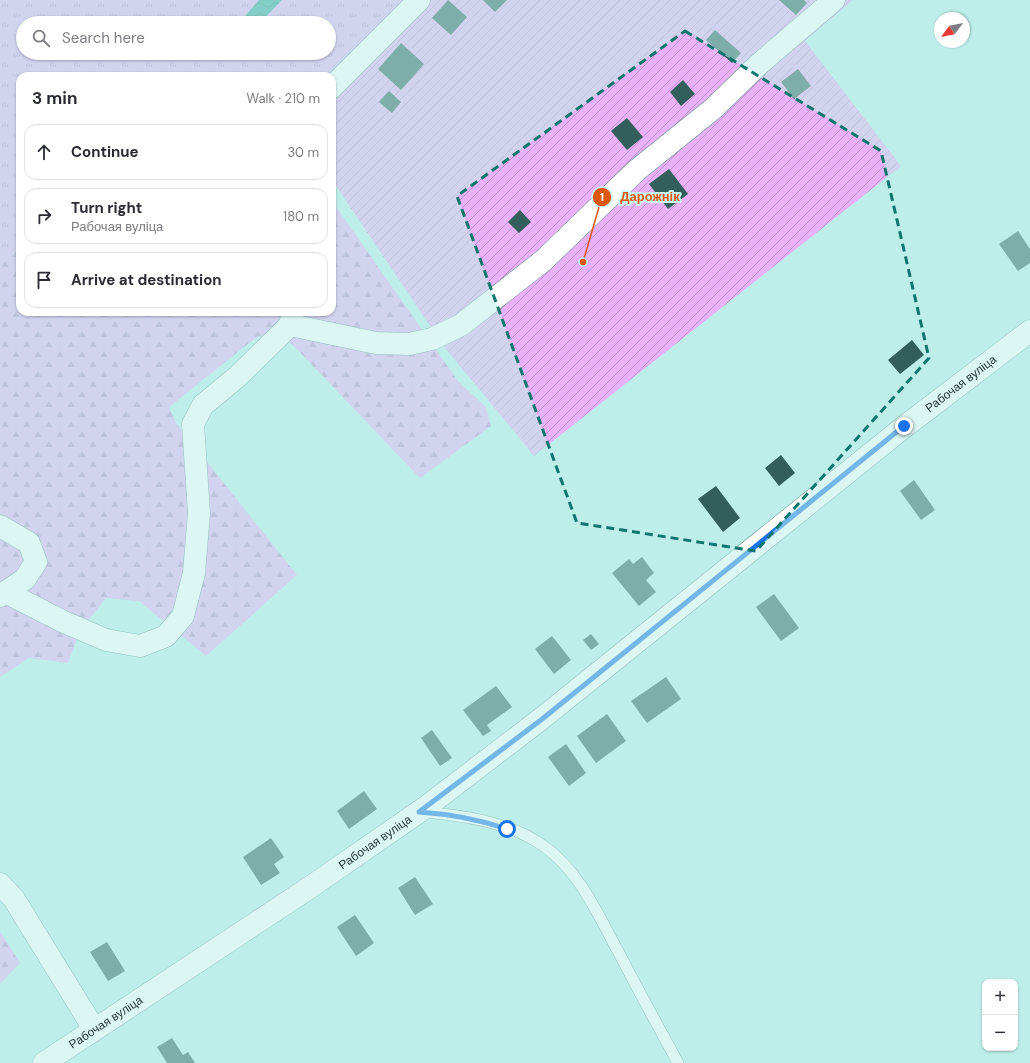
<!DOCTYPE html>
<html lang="en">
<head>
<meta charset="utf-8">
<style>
  :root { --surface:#fff; --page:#f2f2f3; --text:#2b2b33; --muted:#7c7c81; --line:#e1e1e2 }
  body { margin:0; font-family:"DM Sans",sans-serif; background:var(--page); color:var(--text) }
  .controls { position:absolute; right:12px; bottom:12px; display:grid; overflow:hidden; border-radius:8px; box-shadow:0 1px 3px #0004 }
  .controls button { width:36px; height:36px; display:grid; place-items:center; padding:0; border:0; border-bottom:1px solid var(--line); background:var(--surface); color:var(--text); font:20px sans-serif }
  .compass { position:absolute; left:934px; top:12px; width:36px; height:36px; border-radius:50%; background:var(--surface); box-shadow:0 1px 3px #0004; rotate:238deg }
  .stop { position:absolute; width:12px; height:12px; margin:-9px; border:3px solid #1a73e8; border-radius:50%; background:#fff }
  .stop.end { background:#1a73e8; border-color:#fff; box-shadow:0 1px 4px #0008 }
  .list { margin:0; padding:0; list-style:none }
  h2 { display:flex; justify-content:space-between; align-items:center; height:52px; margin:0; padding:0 16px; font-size:17px }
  h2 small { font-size:13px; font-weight:400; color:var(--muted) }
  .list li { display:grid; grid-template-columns:26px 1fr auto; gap:12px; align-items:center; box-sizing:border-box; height:56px; margin:0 8px 8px; padding:0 8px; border:1px solid var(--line); border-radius:12px }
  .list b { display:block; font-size:15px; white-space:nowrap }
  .list p { margin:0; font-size:13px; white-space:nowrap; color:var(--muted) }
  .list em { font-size:13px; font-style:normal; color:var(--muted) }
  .icon { flex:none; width:22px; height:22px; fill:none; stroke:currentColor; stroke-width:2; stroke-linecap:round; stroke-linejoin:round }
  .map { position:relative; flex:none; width:1030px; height:1063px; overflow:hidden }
  .search { position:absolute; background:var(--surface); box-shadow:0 1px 3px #0004; left:16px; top:16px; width:320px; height:44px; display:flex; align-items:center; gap:10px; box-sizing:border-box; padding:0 14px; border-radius:22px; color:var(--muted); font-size:15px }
  .panel { position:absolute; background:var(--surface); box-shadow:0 1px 3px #0004; left:16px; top:72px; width:320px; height:244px; border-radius:12px }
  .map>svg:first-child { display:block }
  .grass { fill:url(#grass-tufts); fill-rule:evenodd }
  .forest { fill:url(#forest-firs) }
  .garden { fill:url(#garden-furrows) }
  .water { fill:url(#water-waves) }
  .building { fill:#325f5b }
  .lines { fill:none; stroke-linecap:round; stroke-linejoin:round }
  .service-casing { stroke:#628f8b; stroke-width:12 }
  .minor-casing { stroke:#628f8b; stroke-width:23 }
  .tertiary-casing { stroke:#628f8b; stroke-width:23 }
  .service { stroke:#fff; stroke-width:11 }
  .minor { stroke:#fff; stroke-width:22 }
  .tertiary { stroke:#fff; stroke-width:22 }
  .route { stroke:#1a73e8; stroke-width:5 }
  .marked { fill:none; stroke:#0f766e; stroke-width:3; stroke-dasharray:8 5; stroke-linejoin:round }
  .labels { text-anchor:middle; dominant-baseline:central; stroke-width:4; stroke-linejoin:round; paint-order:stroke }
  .street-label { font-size:12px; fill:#273a38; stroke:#cbfcf7 }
  .leader { fill:none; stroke:#de570e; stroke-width:1.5 }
  .callout-dot { fill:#de570e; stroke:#cbfcf7; stroke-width:1.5 }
  .mark-label { font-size:12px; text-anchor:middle; font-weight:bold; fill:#fff }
  .callout-label { font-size:13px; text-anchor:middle; font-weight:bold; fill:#de570e; stroke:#cbfcf7; stroke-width:4; stroke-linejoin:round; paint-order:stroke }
</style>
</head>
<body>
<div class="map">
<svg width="1030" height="1063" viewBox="0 0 1030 1063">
  <defs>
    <pattern id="grass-tufts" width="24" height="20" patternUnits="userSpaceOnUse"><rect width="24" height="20" fill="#e9b1f7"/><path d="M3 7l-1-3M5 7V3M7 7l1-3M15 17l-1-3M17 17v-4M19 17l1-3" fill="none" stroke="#bd91c9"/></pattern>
    <pattern id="forest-firs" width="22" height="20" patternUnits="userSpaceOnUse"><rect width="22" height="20" fill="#e9b1f7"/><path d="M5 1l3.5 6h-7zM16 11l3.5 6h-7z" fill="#bd91c9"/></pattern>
    <pattern id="garden-furrows" width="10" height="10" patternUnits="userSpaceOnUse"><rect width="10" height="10" fill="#e9b1f7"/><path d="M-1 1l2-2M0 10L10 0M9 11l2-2" fill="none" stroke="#bd91c9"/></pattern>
    <pattern id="water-waves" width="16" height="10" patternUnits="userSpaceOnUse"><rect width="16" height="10" fill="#3da7a0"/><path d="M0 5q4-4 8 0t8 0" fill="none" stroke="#338983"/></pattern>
  </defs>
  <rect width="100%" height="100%" fill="#beeeea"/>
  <path class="grass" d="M0,0H400L324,76H20V247L0,264ZM23,23H329V53H23Z"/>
  <path class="forest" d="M332,201L458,381L486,407L491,426L420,478L291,343L258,336L169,407L176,423L297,575L206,656L139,601L106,598L80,631L68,663L29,658L0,677V264L20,247V312H332Z
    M0,931L20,963L0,984Z"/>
  <path class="garden" d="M400,0H853L805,41L901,166L534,456L442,344L332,180V76H324Z"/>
  <path class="water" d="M259,0H282L260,23H239Z"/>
  <path class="building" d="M448,0L467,17L451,35L432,18Z
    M483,0H507L495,12Z
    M779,0H804L807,3L796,15Z
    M715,30L741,53L732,63L706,40Z
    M401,43L424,64L401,90L378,69Z
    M798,69L811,86L794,99L781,82Z
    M683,80L695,94L681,106L670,92Z
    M389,91L401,102L392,113L379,102Z
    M627,118L643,137L627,150L611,131Z
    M669,169L688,194L668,209L649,184Z
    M520,210L531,222L519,233L508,222Z
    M1018,231L1030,249V263L1018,271L999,244Z
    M912,340L924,355L900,374L888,360Z
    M781,455L795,473L779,486L765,468Z
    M914,480L935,510L921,520L900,491Z
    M716,486L740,518L723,532L698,499Z
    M642,557L654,573L646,580L656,592L639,606L612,573L629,559L633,564Z
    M774,594L799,628L781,641L756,607Z
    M591,634L599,644L591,650L583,640Z
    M552,636L571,660L554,674L535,649Z
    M666,677L681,699L647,723L631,701Z
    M496,686L512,707L487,725L491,731L483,736L463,710Z
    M607,714L626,741L596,763L577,736Z
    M432,730L452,758L440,766L421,738Z
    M566,744L586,773L569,786L548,757Z
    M364,791L377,809L349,829L337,811Z
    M271,838L284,857L274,864L280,873L261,885L243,857Z
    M415,877L433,904L415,915L398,888Z
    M355,915L374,943L356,956L337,927Z
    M107,942L125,971L108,981L90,952Z
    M172,1038L183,1055L188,1052L195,1063H167L157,1047Z"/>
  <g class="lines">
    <defs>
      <path id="service" d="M421,812C462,815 511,822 545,847C580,872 599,917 619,953C638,990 658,1026 678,1063"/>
      <path id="minor" d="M332,87L419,0
        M290,325L376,343L409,344L432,339L461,325L544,260L637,170L714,108L758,65L834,0
        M0,526L29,543L36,562L25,579L0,596
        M7,593L62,621L106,640L140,646L166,636L183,616L194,573L199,513L193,424L203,405L237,377L290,325L293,312
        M0,884L14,899L94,1029"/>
      <g id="tertiary">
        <path id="s1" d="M44,1063L309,888L426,807L541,719L904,427L1030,331"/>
      </g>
    </defs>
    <use href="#service" class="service-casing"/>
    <use href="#minor" class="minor-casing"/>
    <use href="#tertiary" class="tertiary-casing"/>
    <use href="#service" class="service"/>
    <use href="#minor" class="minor"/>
    <use href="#tertiary" class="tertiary"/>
  </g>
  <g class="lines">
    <path class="route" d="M507,829C478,819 449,814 419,812L541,720L904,426"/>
  </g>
  <path d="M0 0H1030V1063H0ZM685,31L881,151L929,358L756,551L577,523L457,196Z" fill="#beeeea" fill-opacity=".55" fill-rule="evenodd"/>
  <path class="marked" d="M685,31L881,151L929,358L756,551L577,523L457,196Z"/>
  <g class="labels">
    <g class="street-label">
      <text stroke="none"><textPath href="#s1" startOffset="1142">Рабочая вуліца</textPath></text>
      <text stroke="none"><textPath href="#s1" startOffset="398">Рабочая вуліца</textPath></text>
      <text stroke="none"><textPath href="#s1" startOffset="74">Рабочая вуліца</textPath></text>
    </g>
  </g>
  <path class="leader" d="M583 262L602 197"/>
  <g class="callout-dot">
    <circle cx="583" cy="262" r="4"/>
    <circle cx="602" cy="197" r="10"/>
  </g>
  <g class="mark-label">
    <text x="602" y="201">1</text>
  </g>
  <g class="callout-label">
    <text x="650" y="201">Дарожнік</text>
  </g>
</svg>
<div class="controls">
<button>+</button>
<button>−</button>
</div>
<svg class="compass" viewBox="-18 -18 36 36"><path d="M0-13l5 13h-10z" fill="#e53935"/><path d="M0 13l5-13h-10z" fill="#7c7c81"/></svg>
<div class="stop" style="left:507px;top:829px"></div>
<div class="stop end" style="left:904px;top:426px"></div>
<div class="search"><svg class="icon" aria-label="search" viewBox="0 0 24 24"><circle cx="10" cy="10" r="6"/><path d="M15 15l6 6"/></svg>Search here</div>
<section class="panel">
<h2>3 min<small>Walk · 210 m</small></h2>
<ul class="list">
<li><svg class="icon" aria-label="ahead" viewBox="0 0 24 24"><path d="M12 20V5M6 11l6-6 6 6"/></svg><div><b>Continue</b></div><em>30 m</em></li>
<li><svg class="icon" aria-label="right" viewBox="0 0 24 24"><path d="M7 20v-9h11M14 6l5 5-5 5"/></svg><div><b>Turn right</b><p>Рабочая вуліца</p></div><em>180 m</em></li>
<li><svg class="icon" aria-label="arrive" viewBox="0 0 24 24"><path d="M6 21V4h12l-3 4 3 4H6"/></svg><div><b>Arrive at destination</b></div></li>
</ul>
</section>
</div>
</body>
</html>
